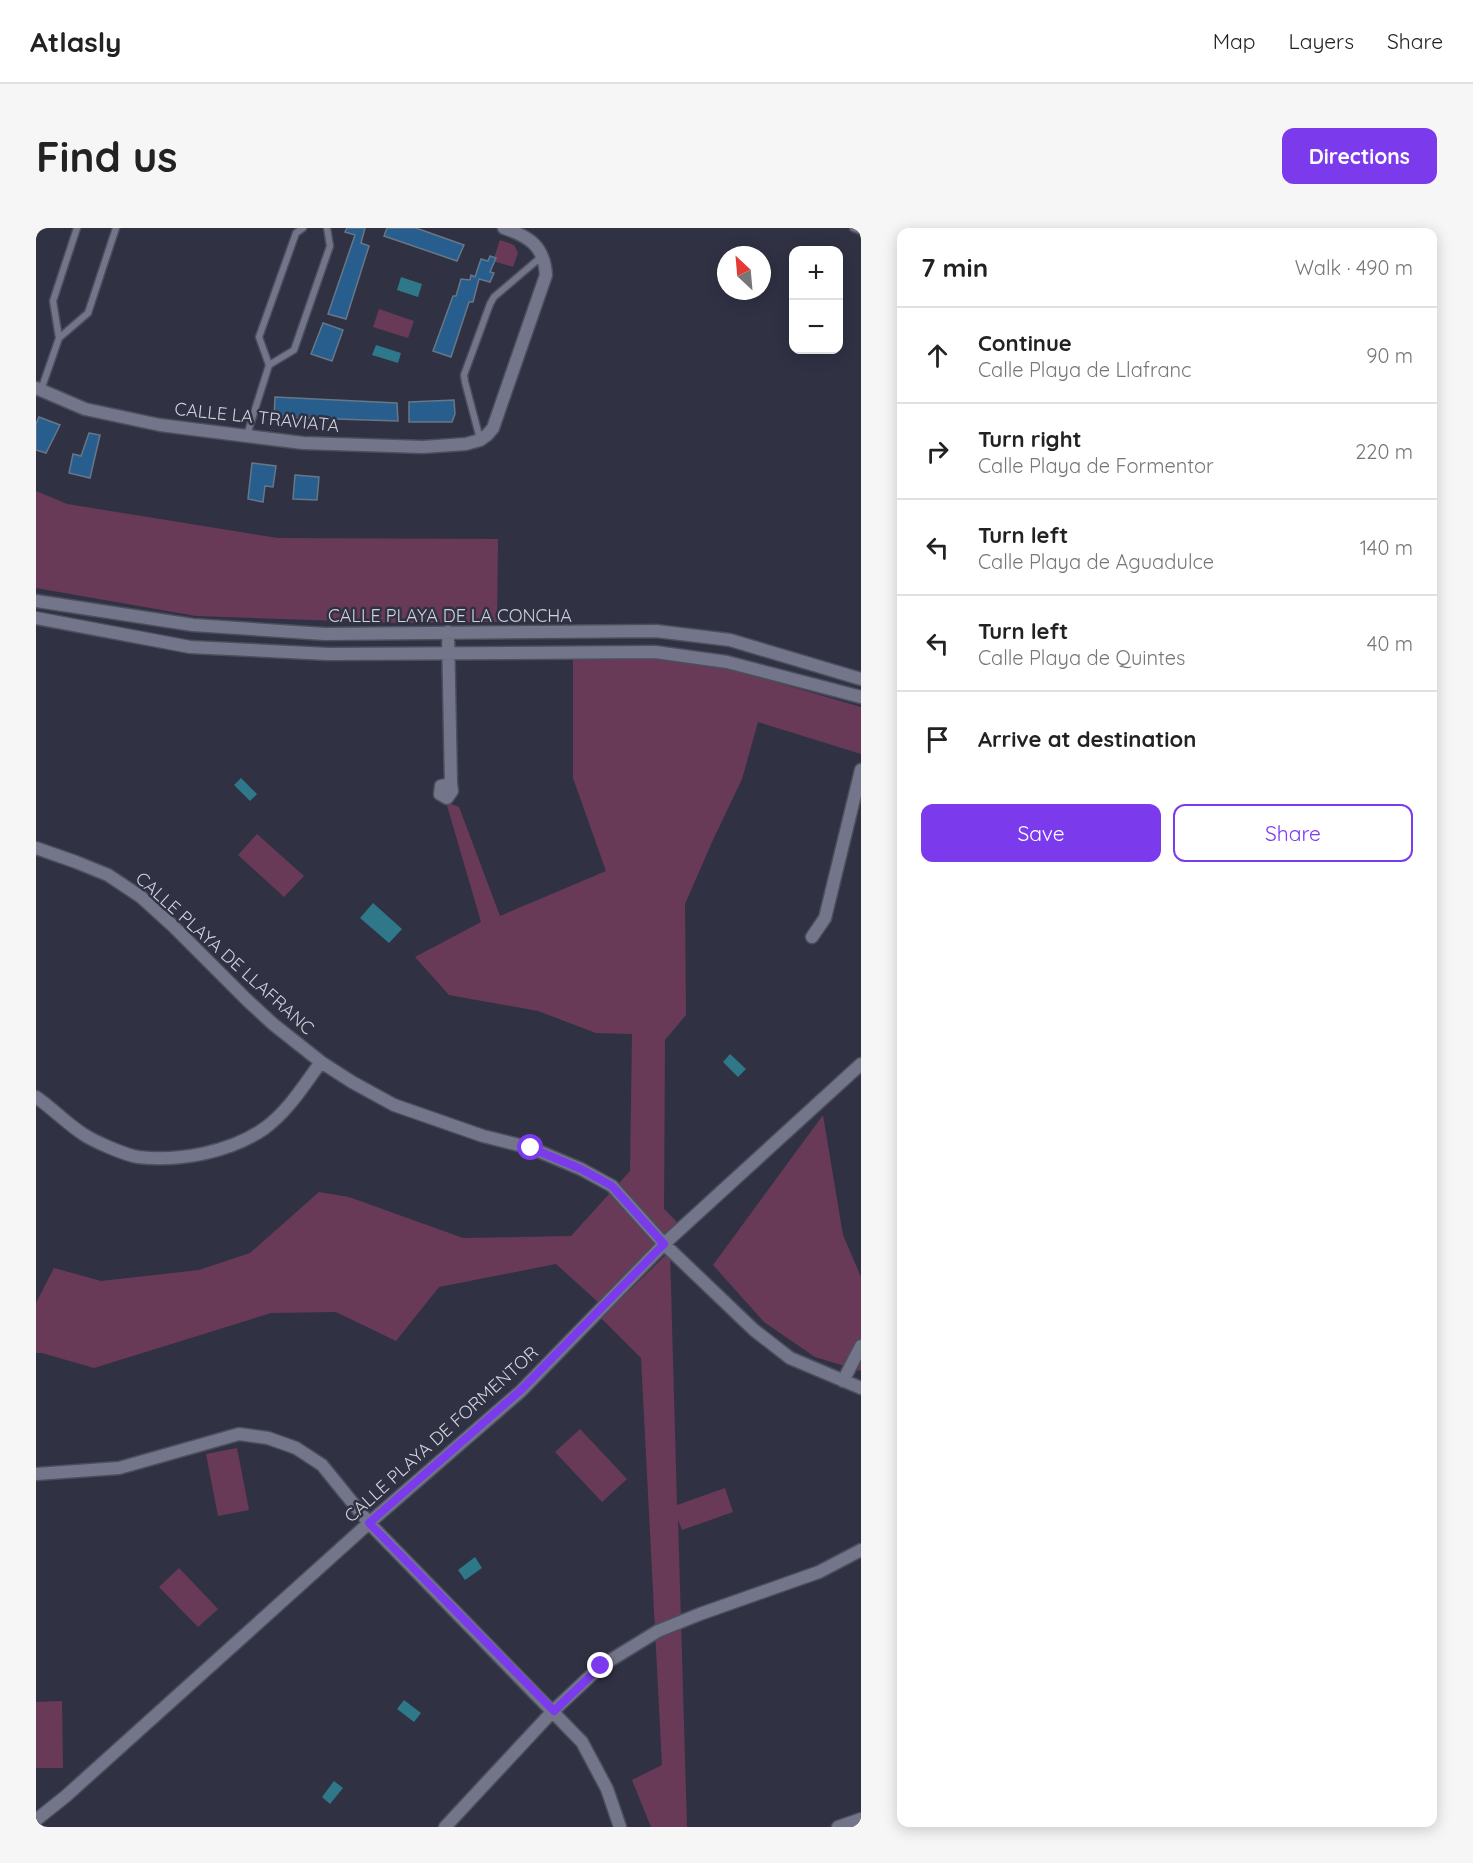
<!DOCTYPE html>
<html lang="en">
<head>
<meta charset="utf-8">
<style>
  :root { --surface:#fff; --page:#f6f6f6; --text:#222; --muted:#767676; --line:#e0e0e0; --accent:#7c3aed }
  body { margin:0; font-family:Quicksand,sans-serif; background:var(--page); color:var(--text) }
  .controls { position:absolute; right:18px; top:18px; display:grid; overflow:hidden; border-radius:12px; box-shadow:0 3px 15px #0003 }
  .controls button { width:54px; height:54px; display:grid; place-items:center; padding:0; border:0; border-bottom:2px solid var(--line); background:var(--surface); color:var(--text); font:30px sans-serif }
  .compass { position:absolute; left:681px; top:18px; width:54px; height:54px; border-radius:50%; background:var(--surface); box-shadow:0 3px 15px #0003; rotate:334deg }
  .stop { position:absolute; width:18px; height:18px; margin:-14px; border:4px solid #7c3aed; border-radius:50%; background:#fff }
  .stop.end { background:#7c3aed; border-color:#fff; box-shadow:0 2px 6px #0008 }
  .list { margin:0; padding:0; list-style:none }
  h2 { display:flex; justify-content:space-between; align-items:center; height:78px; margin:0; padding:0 24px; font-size:26px }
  h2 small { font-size:20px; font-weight:400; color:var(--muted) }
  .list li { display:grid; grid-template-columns:39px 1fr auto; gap:18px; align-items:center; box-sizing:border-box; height:96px; padding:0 24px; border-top:2px solid var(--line) }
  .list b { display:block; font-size:22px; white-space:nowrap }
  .list p { margin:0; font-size:20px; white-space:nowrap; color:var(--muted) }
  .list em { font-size:20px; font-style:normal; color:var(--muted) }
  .actions { display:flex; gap:12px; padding:18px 24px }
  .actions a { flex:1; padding:14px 0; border:2px solid var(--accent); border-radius:12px; text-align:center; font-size:21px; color:var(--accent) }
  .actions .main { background:var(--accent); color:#fff }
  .icon { flex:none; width:33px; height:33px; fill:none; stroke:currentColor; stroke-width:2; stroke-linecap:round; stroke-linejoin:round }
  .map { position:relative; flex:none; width:825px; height:1599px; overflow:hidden; border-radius:12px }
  header { display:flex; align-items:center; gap:36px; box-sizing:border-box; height:84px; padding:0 30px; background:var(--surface); border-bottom:2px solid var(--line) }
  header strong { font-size:28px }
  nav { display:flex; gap:33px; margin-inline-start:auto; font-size:21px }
  .intro { display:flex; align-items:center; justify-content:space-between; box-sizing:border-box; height:144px; padding:0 36px }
  h1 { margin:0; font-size:42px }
  .button { padding:15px 27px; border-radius:12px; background:var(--accent); color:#fff; font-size:21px; font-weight:700 }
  main { display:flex; gap:36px; padding:0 36px }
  aside { flex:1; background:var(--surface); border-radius:12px; box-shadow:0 3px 15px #0003 }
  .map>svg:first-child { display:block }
  .green { fill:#683a57 }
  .water { fill:#2e7889 }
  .building { fill:#285e8d; stroke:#667787; stroke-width:1.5 }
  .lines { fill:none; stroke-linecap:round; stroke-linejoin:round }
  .service-casing { stroke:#4c4e5c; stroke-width:9 }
  .minor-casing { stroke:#4c4e5c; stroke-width:15 }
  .service { stroke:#73768b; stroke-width:6 }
  .minor { stroke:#73768b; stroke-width:12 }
  .route { stroke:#7c3aed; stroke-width:8 }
  .labels { text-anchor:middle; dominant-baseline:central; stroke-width:5; stroke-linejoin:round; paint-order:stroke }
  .street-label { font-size:18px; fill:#d0d2dd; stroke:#303244 }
</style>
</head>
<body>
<header>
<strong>Atlasly</strong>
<nav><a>Map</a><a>Layers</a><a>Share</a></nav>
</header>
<div class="intro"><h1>Find us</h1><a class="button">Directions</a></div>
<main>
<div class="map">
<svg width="825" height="1599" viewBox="0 0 825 1599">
  <rect width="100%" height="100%" fill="#303244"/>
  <path class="green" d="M464,12L478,17L482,25L477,39L457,33Z
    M343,81L378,93L372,110L337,99Z
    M0,263L31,276L242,310L462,311L461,394L361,395L160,388L0,360Z
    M628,430L691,440L825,479V526L722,494L706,551L676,614L649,676L650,787L629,812L628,981L641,994L562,1074L520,1036L403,1059L360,1113L300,1084L235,1085L58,1140L6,1125H0V1075L18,1040L65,1053L163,1042L214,1025L283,964L313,969L427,1010L535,1008L594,943L596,806L560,805L502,783L413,767L379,729L445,694L410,574L423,579L464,688L570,643L537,550V431Z
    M221,606L268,648L248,669L202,627Z
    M787,887L807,1007L825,1049V1143L779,1129L728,1094L677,1037Z
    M634,1023L641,1277L689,1260L697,1284L646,1302L642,1292L651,1599H615L596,1552L626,1537L605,1130L565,1090Z
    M544,1201L591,1251L566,1274L519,1224Z
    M201,1220L213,1282L182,1288L170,1226Z
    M143,1340L182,1381L162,1399L123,1359Z
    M26,1473L27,1540H0V1474Z"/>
  <path class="water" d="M365,49L386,56L382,69L361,62Z
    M340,117L365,125L362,135L336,127Z
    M205,550L221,566L214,573L198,557Z
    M337,675L366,701L353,715L324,690Z
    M694,826L710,841L702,849L687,834Z
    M439,1329L446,1340L429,1352L422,1342Z
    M368,1472L385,1485L378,1494L361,1481Z
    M298,1553L307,1560L294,1576L286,1569Z"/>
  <path class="building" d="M311,0H329L325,15L333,18L310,91L292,86L319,7L309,4Z
    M351,0H380L428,17L421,33L348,8Z
    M454,28L460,30L454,44L458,45L454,54L443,51L437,74H433L415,129L397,123L417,68H420L425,51L434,52L435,47L439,49L445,31L452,33Z
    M287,95L307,102L296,133L275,126Z
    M239,169L361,175L362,193L238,189Z
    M418,172L419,186L416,194H373V174Z
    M3,189L24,197L10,225L0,222V196Z
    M53,205L64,207L54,250L33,245L37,226L45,228Z
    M216,235L240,238L237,259L229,258L227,274L212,271Z
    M259,247L283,249L281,272L257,271Z"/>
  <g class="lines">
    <defs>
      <path id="service" d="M817,0L825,3
        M23,110L52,85L80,0
        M233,137L223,109L260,5L267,0
        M5,162L23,110L17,73L41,0
        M211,207L233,137L258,122L294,18L291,0
        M444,211L429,154L428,147L454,76L458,69L505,29"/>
      <path id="minor" d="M0,160L49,181L124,197L267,215L387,219L430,216L444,212L451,207L457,200L510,47C508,18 494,9 468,0
        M0,373L157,397L289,406L620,403L694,412L825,451
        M0,390L154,419L292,426L619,424L691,434L825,469
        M412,404L415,556
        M415,556L416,563L411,570L404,566L405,558Z
        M0,620L40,634L72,647L105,669L137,698L211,772L237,796L285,834L316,854L358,877L447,908L495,920L545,941L576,958L628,1016L718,1102L754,1130L825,1160
        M776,709L789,690L825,542
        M0,869C16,880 30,895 47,906C57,913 89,927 102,929C143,934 195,924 229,900C253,882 268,857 285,834
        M807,1153L825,1118
        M0,1246L83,1240L203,1206L232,1210L260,1220L286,1237L333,1295L546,1514L571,1561L584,1599
        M0,1592L30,1568L333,1295L485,1163L628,1016L825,836
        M409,1599L517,1483L565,1438L622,1403L664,1386L783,1344L825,1322
        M802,1599L825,1591"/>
    </defs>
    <use href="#service" class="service-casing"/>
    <use href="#minor" class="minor-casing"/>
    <use href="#service" class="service"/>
    <use href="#minor" class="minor"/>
  </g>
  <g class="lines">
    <path class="route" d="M495,920L545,941L576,958L628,1016L485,1162L333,1295L518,1483L565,1438"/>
  </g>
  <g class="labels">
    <g class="street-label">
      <text transform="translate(221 189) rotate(6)">CALLE LA TRAVIATA</text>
      <text x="414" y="387">CALLE PLAYA DE LA CONCHA</text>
      <text transform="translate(189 725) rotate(42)">CALLE PLAYA DE LLAFRANC</text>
      <text transform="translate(405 1206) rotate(-42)">CALLE PLAYA DE FORMENTOR</text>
    </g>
  </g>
</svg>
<div class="controls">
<button>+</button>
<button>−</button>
</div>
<svg class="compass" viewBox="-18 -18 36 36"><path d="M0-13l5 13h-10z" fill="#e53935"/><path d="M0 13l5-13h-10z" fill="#767676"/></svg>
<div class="stop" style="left:495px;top:920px"></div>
<div class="stop end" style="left:565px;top:1438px"></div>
</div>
<aside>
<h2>7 min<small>Walk · 490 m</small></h2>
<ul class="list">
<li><svg class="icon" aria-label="ahead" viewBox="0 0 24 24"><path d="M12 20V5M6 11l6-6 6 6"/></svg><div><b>Continue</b><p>Calle Playa de Llafranc</p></div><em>90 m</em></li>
<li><svg class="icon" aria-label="right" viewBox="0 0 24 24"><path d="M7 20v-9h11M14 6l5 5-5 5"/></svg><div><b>Turn right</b><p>Calle Playa de Formentor</p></div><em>220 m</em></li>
<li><svg class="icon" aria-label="left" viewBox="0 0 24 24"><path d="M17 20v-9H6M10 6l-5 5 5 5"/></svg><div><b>Turn left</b><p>Calle Playa de Aguadulce</p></div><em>140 m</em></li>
<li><svg class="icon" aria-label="left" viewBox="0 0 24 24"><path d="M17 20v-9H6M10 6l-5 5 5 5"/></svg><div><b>Turn left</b><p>Calle Playa de Quintes</p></div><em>40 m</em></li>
<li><svg class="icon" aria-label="arrive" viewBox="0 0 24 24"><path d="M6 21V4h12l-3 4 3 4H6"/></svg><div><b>Arrive at destination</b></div></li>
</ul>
<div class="actions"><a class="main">Save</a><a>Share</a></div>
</aside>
</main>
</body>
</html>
